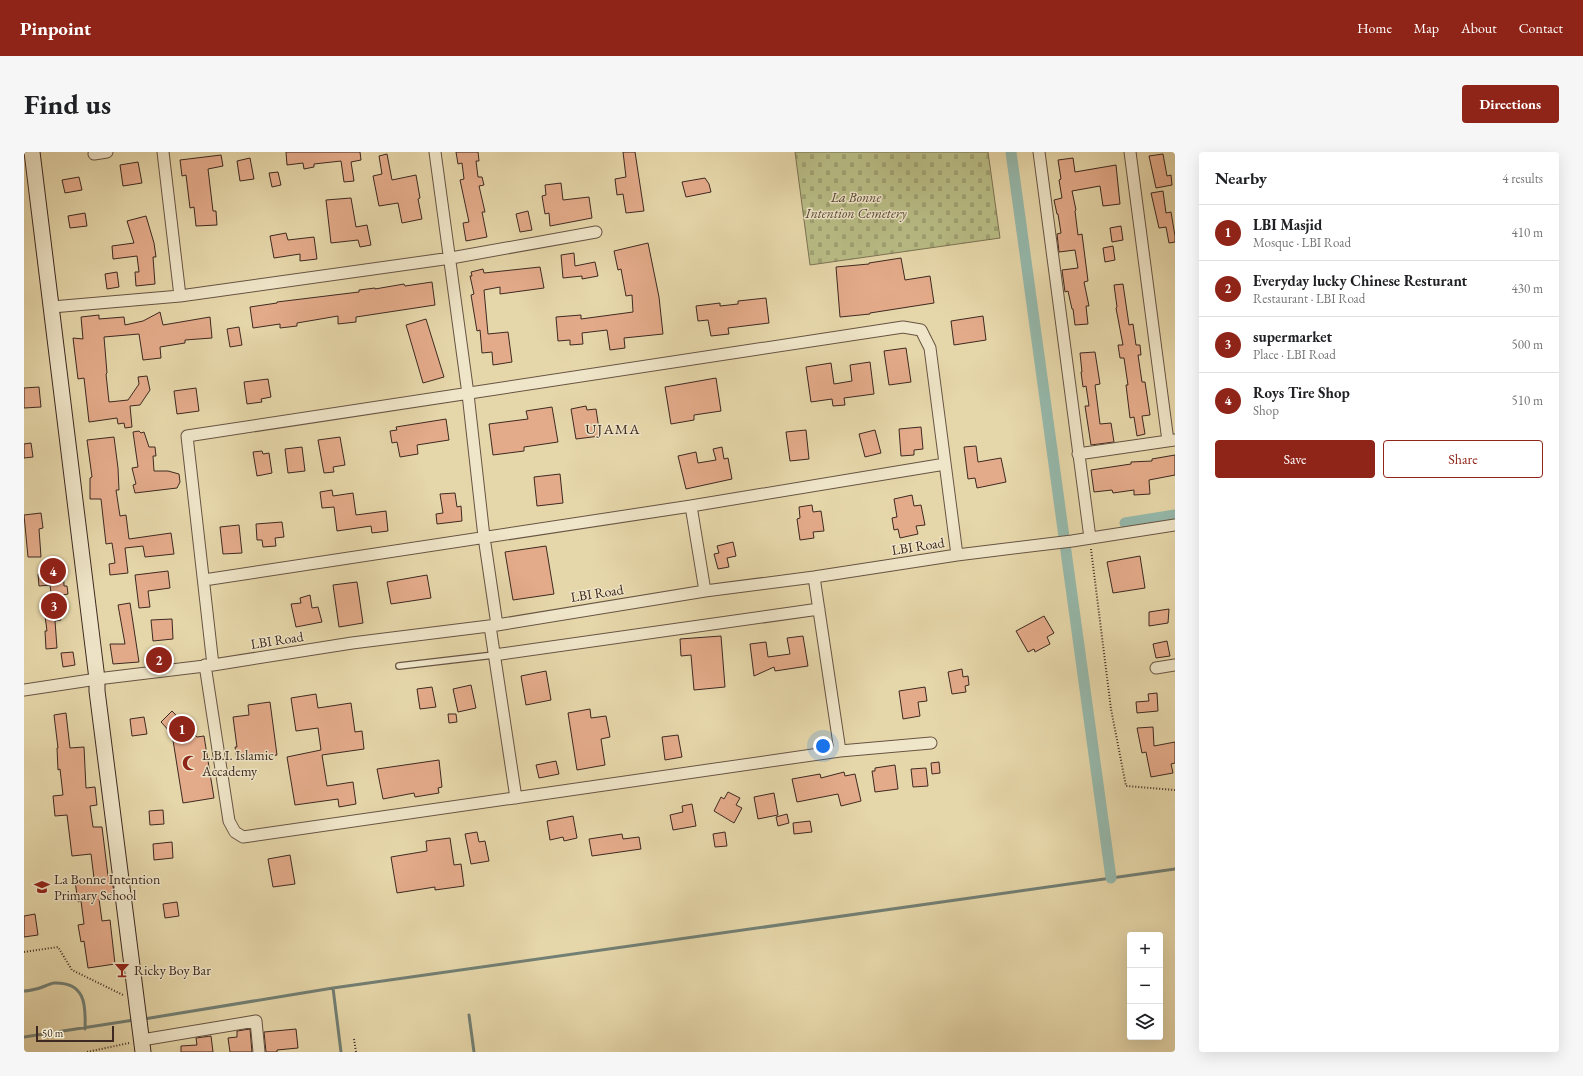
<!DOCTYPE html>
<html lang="en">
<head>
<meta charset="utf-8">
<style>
  :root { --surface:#fff; --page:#f6f6f6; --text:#202124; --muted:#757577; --line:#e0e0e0; --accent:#8f2418 }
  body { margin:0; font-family:"EB Garamond",serif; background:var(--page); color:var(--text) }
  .controls { position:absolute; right:12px; bottom:12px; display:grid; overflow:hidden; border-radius:4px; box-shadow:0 4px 16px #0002 }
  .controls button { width:36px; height:36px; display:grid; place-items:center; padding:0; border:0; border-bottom:1px solid var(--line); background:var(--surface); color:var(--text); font:20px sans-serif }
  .scale { position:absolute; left:12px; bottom:10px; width:78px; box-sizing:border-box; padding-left:4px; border:2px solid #3d2921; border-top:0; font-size:11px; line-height:14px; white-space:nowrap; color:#3d2921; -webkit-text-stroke:3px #efe5c8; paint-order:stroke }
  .you { position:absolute; left:799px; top:594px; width:14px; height:14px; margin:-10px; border:3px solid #fff; border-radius:50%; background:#1a73e8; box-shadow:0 0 0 6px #1a73e833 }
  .badge { display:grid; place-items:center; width:26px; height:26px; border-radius:50%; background:var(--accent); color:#fff; font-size:13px; font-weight:700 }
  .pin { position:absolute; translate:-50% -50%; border:2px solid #fff; box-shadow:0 1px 4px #0006 }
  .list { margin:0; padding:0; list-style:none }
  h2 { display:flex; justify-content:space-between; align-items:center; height:52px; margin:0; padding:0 16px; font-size:17px }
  h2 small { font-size:13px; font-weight:400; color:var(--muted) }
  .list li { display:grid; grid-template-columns:26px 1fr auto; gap:12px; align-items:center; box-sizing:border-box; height:56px; padding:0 16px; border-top:1px solid var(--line) }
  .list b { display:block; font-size:15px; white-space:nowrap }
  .list p { margin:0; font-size:13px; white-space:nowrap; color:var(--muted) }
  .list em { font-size:13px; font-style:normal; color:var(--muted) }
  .actions { display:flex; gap:8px; padding:12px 16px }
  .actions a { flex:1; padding:9px 0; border:1px solid var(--accent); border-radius:4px; text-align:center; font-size:14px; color:var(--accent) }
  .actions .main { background:var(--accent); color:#fff }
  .icon { flex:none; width:22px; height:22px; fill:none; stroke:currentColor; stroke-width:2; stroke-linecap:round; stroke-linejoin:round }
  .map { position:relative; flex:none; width:1151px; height:900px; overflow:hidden; border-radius:4px }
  header { display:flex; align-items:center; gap:24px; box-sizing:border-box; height:56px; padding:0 20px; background:var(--accent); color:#fff }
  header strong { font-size:19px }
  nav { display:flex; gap:22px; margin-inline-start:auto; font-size:14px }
  .intro { display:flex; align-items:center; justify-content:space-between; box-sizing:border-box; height:96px; padding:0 24px }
  h1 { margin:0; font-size:28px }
  .button { padding:10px 18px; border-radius:4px; background:var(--accent); color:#fff; font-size:14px; font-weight:700 }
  main { display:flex; gap:24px; padding:0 24px }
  aside { flex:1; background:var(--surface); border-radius:4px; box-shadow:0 4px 16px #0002 }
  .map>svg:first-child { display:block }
  .cemetery { fill:url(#cemetery-stones); stroke:#7b7354 }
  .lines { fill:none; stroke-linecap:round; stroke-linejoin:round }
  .stream { stroke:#727f74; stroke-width:3 }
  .canal { stroke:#96b9ac; stroke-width:11 }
  .building { fill:#e4ab8a; stroke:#3d2921 }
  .lane-casing { stroke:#675443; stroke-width:8 }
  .street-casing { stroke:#675443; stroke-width:13 }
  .secondary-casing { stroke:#3d2921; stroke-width:17 }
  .path { stroke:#3d2921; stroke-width:2; stroke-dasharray:1 2; stroke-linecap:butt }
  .lane { stroke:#efe5c8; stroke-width:5.5 }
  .street { stroke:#efe5c8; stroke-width:11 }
  .secondary { stroke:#efe5c8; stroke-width:15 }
  .labels { text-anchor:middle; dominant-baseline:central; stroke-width:3; stroke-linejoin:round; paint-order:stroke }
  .park-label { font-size:14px; font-style:italic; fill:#564735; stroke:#efe5c8 }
  .street-label { font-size:14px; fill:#3d2921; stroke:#efe5c8 }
  .poi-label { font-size:14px; fill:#3d2921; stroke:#efe5c8; text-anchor:start }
  .neighbourhood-label { font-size:15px; letter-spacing:1px; fill:#3d2921; stroke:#efe5c8 }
</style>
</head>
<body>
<header>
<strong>Pinpoint</strong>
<nav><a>Home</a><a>Map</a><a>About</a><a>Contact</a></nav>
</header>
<div class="intro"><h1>Find us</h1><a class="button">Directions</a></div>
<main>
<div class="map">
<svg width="1151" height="900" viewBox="0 0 1151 900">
  <defs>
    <pattern id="cemetery-stones" width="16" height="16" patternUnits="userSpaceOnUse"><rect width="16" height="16" fill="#b9bd86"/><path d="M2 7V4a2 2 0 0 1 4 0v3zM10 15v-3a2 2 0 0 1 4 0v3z" fill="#a0a273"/></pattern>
  </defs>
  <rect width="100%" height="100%" fill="#e6d7aa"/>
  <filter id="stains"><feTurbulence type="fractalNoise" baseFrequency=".005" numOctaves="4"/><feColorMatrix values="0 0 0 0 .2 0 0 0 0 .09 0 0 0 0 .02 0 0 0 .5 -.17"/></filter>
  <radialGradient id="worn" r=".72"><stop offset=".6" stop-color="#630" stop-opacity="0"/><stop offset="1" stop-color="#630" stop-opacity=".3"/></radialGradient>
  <path class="cemetery" d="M771,0H964L976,86L786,113Z"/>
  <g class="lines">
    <path class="stream" d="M309,836L317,900
      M0,839C4,839 8,838 12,837C18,836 24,832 30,831C61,830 62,852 61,877
      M445,863L450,900
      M120,867L309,836L1151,717
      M0,885L110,868"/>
    <path class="canal" d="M987,0L1087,726
      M1101,371L1151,363"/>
  </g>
  <path class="building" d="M262,0H336L337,8L327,10L330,29L320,30L317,9L290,12V15L280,17L279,11L263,13Z
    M432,0H454L455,9H452L454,25H458L460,33L455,34L461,60H458L463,85L442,89L439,71L445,70L436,28L440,27L438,11L434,12Z
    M599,0H611L620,59L602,61L599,42L593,43L591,27L602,25Z
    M363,2L368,28L392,23L396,46L394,47L398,67L378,71L374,51L355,54L349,24L358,22L355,4Z
    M1139,2L1143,24L1147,23L1148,33L1132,36L1125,4Z
    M197,3L199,14L184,17L189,59H192L193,73L172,74L170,55L166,56L162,23L158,24L156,8Z
    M226,6L230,27L216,29L213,9Z
    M1049,6L1051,20L1092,13L1096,52L1079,54L1076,34L1048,39L1052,58L1051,59L1054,83L1058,82L1064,129L1060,130L1065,154H1062L1064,172L1051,173L1049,157H1048L1044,139L1041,140L1038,118L1054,116L1051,98L1035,100L1033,82L1037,81L1034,62H1033L1030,48L1038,46L1035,28L1037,27L1034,8Z
    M114,10L118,31L99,34L96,13Z
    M254,20L257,33L248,35L245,21Z
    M55,25L58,38L41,41L38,28Z
    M681,26L685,32L687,40L662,45L658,30Z
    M537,31L539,48L565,45L568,66L526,74L525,61L521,62L518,44L522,43L521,33Z
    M1139,39L1142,61L1147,60L1151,84V90L1145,91L1142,75L1135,76L1127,41Z
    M327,46L332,75L343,73L347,93L336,95L334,88L307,91L302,48Z
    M504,59L508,78L496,80L492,62Z
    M61,61L63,74L46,76L44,64Z
    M122,64L130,91L132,105H129L131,132L112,134L111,120H115L113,104L89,107L88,94L110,91L103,69Z
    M1097,74L1099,88L1088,90L1086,76Z
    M262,81L264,88L290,85L293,107L276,109V102L250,106L246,84Z
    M624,91L635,145L639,182L600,186L601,196L586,198L583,178L558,181L559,192L546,193V188L534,189L532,165L557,163V167L609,160L608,143L602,144L597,117L594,118L590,99Z
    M1089,94L1091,108L1081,110L1079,96Z
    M550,101L551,114L571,110L574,124L558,127V124L539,126L537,103Z
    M877,106L881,128L906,124L910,151L846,161V162L816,165L812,115L845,112V111Z
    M516,115L520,136L476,142V135L460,138L464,182L484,180L488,210L469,213L468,200L458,201L456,178L453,179L447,143L450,142L446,124H448L447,120L459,117L460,121Z
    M93,120L95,135L83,137L81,122Z
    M408,130L411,153L332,165V170L314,172V164L273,171V174L256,176V172L229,176L226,155L253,151V150L335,140V138L351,136V137L380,132L381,134Z
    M1099,132L1105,173L1109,172L1112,193H1116L1117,203H1114L1118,230H1121L1126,263L1118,264L1121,282L1113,284L1110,265L1106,266L1102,233H1104L1100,206H1096L1094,193H1099L1092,156L1093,155L1090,133Z
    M742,146L745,171L704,176L705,182L687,184L684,168L674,169L672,154L696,151V154L714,152V149Z
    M136,160L139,173L186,165L188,186L161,188V191L136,195L137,206L119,208L115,182L80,185L83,221L82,222L85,250L104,248L115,232L114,225L123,224L126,238L116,253L106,254L108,275L101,276L100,271L94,272L93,266L65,270L60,226L54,227L49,186L59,187L57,165L75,163V167L100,165L101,173L119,169Z
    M959,164L962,188L930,193L927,169Z
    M402,167L420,225L399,231L382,173Z
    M215,175L218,193L206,195L203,177Z
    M882,196L887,230L865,233L860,199Z
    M1071,200L1076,232L1071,233L1076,272L1087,271L1090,290L1067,293L1061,254H1065L1062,234L1059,235L1057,220H1058L1056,201Z
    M846,210L850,242L820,246L821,253L809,254L808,247L787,250L782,215L807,211L810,232L828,229L826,213Z
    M692,226L697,259L670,263V268L647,272L641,235Z
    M244,227L247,245L237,247L238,250L223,252L220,230Z
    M15,235L17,255L0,256V236Z
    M172,236L175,259L153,262L150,239Z
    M562,254L563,258L572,257L576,284L552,287L547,257Z
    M528,255L534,290L500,295V299L469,303L465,272L504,267L502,259Z
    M422,267L425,288L393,293L394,302L376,305L373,290L368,291L366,279L373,278L372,275Z
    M897,275L899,297L890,298V303L877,304L875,277Z
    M782,278L785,307L766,309L762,280Z
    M851,278L857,301L841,305L835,282Z
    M115,279L117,281L120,280L125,295H131L132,304H129L130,319H144L155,322L156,330L153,336L111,341L109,333L112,332L108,316L114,315L109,280Z
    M90,285L94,316L95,338H92L96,364L102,363L105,387L147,381L150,402L121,405L119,394L101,396L104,421L86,423L85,412L91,411L88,391L82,392L77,347H66V326L68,325L63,288Z
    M316,285L321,313L309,315L310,320L300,321L294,288Z
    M7,291L9,305L0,306V292Z
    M952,294L954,310L977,306L982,330L953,336L951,326L944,327L940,295Z
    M278,295L281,319L264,321L261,297Z
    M698,295L700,307L704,306L708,327L662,337L654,304L672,300L674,311L692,308L689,297Z
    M238,299L239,302L245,301L248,321L233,324L229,300Z
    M1151,303V323L1125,328L1126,342L1110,343V338L1089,341L1088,338L1070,340L1067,318L1107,312V310L1128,309V307Z
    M536,322L539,351L513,354L510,325Z
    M308,338L309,344L329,341L332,363L362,359L364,379L348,381L347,374L313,379L310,355L298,356L296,340Z
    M431,341L433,355L437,354L438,369L413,372L412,362L419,361L416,342Z
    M888,343L890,354L897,353L901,373L892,374L894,382L876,386L874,377L870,378L868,366L873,365L870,347Z
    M788,353L789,360L797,359L800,379L789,380L790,386L776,388L773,367L776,366L775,355Z
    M17,361L19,376L15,377L17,405H4L0,363Z
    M258,370L260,385L251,386L252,394L239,395L238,388H233L232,372Z
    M215,373L218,401L199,402L196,375Z
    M709,390L712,404L703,406L705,415L694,417L690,402L695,401L693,394Z
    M522,394L530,442L489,448L481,400Z
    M1116,404L1121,436L1089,441L1083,410Z
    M39,411L40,434H43L44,442L39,443L42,459L35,460L37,468L31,469L33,496L22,497L21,479H23L19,449L28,448L26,433L15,434L14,422L27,421L26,412Z
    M144,419L146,436L124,439L126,455L115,456L111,423Z
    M403,423L407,446L367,452L363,430Z
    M333,430L339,471L315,475L309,433Z
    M286,443L288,456L294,455L298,470L272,475L267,452L277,451L276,446Z
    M106,451L115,510L89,512L86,492H101L94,453Z
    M1145,457L1144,471L1125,474V460Z
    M1020,464L1030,481L1023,485L1026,492L1011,500L1010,497L1004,500L992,479Z
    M148,467L149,487L129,489L127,468Z
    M697,484L701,535L670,538L667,503L657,504L656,487Z
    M779,484L784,514L751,519L750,515L730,524L726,492L742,490L744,505L766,502L763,486Z
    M1143,489L1146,504L1132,506L1129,492Z
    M49,500L51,513L39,515L37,501Z
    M938,517L939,525L944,524L945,533L941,534L942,540L928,542L924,520Z
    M522,519L527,548L502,553L497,524Z
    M447,533L452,556L434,560L429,537Z
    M408,535L412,555L396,557L393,537Z
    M901,535L903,549L894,550L896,564L879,567L875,539Z
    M1133,541L1134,559L1113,561L1112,550L1125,549L1124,542Z
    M292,542L294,556L327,551L331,580L338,579L340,597L298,603L303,634L329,630L332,652L315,655L314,647L271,653L263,605L297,598L294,576L272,579L267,546Z
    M246,550L253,603L239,605V603L213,607L211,595H213L209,565L225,563L224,553Z
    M566,557L567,566L582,564L586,585L577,587L581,613L553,618L544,561Z
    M148,559L173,585L180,584L190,646L159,651L148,582L137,570Z
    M42,561L46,596L60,595L62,636L71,635L73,653L66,654L69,675H78L84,724L87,723L90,740H88L89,745L75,747L78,769L86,768L91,812L64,816L60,789L57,790L54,773L60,772L57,749L54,750L51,729L70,726L67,702L48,704L43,663L31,664L29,644L39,643L36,617L34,618L33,596H34L30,563Z
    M424,562H432L433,570L425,571Z
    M120,565L123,582L108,584L106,567Z
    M1129,575L1130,594L1151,590V611L1147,612L1149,621L1127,625L1122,600L1118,601L1113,576Z
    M654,583L658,605L641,608L638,585Z
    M415,608L418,635L414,636L415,641L391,645L390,641L359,647L353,617Z
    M532,609L535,622L515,626L512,613Z
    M915,610L916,621L908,622L907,611Z
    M871,613L874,637L851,640L848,619H851V616Z
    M902,616L904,634L889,635L887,617Z
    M820,620L821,624L831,622L837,649L817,654L814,642L773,650L768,627L796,622L797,626Z
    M704,640L716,646L712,653L718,656L710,671L690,659L697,645L700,647Z
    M750,641L754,663L734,667L730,645Z
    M668,652L672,674L649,678L646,663L659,660L658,654Z
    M139,658L140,672L126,673L125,659Z
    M763,662L765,671L754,674L752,665Z
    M549,664L553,686L540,689L539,685L526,688L523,669Z
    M786,669L788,680L770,682L769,671Z
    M453,680L455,690L461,689L465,709L447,712L441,682Z
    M701,680L703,694L691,695L689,682Z
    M598,682L599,687L615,685L617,697L568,704L565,687Z
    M426,686L430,713L437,712L440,734L411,738V735L373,741L367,705L403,699L402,689Z
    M148,690L149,706L130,708L129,692Z
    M266,703L271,732L249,735L244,707Z
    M153,750L155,764L141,766L139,752Z
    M11,762L14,783L0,785V764Z
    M226,877L228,900H206L204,886L213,885V879Z
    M272,877L274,896L253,898V900H242L240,880Z
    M187,884L189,900H157V894L173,893L172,886Z"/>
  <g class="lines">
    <defs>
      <path id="lane" d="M375,514L470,503"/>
      <path id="street" d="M139,0L156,144
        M411,0L444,242L460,385L473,473
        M1015,0L1066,386
        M1106,0L1144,289
        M70,2L83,0
        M28,155L156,144L427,106L572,80
        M1054,302L1151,288
        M667,354L681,439
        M790,425L816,599
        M180,428L667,354L921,312
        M466,474L492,646
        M470,503L795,457
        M181,513L205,669L211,680L219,685L816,599L907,591
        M189,513L163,284L879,175L897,178L906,196L933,403
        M1132,516L1151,513
        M0,538L73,527L189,513L328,491L473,473L681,439L790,425L933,403L1048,389L1151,373
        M118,888L232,869L235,900"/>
      <path id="secondary" d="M8,0L73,527V539L119,900"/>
    </defs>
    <use href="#lane" class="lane-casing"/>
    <use href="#street" class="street-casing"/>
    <use href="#secondary" class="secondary-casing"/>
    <path class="path" d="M1067,397L1087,557L1102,634L1151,638
      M0,800L34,795L48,818L99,843
      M330,887L332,900
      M63,900L105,891"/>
    <use href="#lane" class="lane"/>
    <use href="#street" class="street"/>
    <use href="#secondary" class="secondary"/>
  </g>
  <defs>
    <symbol id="mosque-bare" viewBox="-9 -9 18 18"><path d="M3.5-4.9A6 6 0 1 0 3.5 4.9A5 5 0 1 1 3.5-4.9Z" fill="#8f2418" stroke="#efe5c8" stroke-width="2.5" paint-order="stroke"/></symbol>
    <symbol id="school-bare" viewBox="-9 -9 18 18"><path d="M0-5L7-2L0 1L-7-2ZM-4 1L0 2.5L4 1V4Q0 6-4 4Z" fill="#8f2418" stroke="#efe5c8" stroke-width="2.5" paint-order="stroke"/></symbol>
    <symbol id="bar-bare" viewBox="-9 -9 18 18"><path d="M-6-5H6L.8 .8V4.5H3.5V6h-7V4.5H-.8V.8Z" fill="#8f2418" stroke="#efe5c8" stroke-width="2.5" paint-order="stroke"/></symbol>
  </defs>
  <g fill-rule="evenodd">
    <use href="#mosque-bare" x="155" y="600" width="22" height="22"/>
    <use href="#school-bare" x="7" y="724" width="22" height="22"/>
    <use href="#bar-bare" x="87" y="807" width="22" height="22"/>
  </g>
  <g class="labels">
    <g class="park-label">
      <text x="832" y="45">La Bonne<tspan x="832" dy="16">Intention Cemetery</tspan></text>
    </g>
    <g class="street-label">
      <text transform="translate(894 394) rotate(-9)">LBI Road</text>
      <text transform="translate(573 441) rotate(-9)">LBI Road</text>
      <text transform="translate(253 488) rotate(-9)">LBI Road</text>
    </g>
    <g class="poi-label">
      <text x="178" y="603">L.B.I. Islamic<tspan x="178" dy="16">Accademy</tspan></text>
      <text x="30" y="727">La Bonne Intention<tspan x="30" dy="16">Primary School</tspan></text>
      <text x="110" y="818">Ricky Boy Bar</text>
    </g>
    <g class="neighbourhood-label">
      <text x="589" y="276">UJAMA</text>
    </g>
  </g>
  <rect width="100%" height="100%" filter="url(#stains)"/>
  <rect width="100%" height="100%" fill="url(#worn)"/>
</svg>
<div class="controls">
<button>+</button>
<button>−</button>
<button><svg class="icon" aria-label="layers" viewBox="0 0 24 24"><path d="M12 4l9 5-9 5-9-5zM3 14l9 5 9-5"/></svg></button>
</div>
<div class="scale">50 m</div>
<div class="you"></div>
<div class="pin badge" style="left:158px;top:577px">1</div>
<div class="pin badge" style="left:135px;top:508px">2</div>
<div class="pin badge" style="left:30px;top:454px">3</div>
<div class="pin badge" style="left:29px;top:419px">4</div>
</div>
<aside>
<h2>Nearby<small>4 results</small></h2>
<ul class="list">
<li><span class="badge">1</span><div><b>LBI Masjid</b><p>Mosque · LBI Road</p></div><em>410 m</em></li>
<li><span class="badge">2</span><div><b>Everyday lucky Chinese Resturant</b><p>Restaurant · LBI Road</p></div><em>430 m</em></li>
<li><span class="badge">3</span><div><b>supermarket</b><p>Place · LBI Road</p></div><em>500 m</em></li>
<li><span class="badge">4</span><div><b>Roys Tire Shop</b><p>Shop</p></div><em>510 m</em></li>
</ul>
<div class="actions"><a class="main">Save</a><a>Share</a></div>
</aside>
</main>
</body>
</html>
